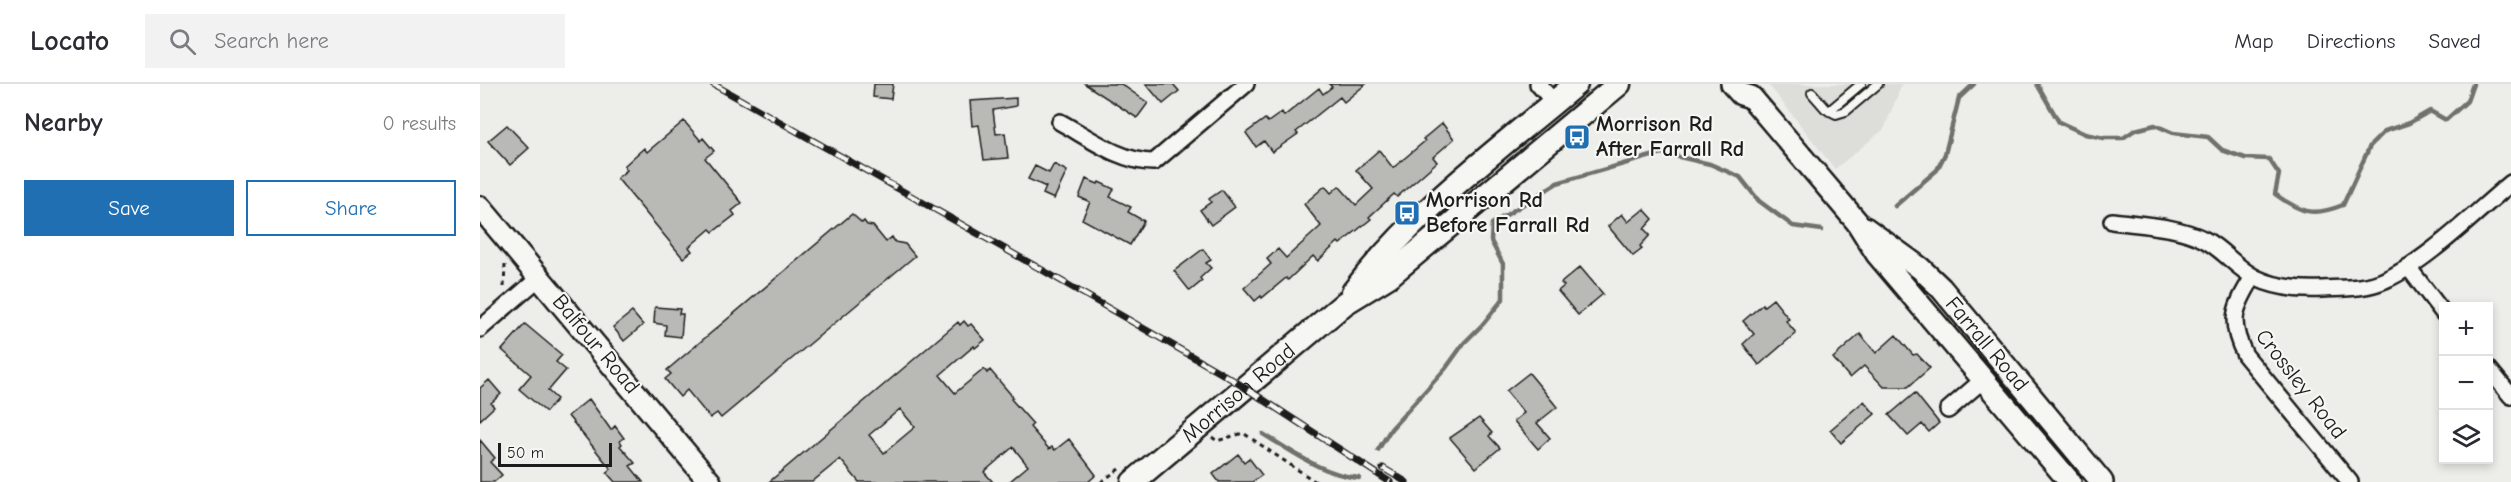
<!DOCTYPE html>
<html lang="en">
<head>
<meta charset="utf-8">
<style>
  :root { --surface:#fff; --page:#f2f2f3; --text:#2b2b33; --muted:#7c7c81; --line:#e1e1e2; --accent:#1f6fb2 }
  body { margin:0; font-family:"Comic Neue",sans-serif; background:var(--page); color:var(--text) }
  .controls { position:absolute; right:18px; bottom:18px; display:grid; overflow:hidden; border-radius:0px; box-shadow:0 3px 9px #0003 }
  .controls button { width:54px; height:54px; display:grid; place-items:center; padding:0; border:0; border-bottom:2px solid var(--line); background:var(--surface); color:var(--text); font:30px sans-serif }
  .scale { position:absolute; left:18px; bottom:15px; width:114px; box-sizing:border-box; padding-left:6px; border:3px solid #1c1c1c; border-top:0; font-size:16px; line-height:21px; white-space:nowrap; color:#1c1c1c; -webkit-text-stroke:4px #f6f6f2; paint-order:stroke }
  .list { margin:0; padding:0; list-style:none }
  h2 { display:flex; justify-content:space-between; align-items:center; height:78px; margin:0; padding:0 24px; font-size:26px }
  h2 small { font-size:20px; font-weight:400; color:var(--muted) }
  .actions { display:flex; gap:12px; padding:18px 24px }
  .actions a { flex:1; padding:14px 0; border:2px solid var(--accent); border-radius:0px; text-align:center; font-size:21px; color:var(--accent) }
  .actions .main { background:var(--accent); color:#fff }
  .icon { flex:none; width:33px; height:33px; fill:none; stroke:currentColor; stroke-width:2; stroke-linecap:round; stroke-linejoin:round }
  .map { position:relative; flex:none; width:2031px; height:398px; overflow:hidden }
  header { display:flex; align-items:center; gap:36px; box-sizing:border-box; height:84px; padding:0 30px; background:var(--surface); border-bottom:2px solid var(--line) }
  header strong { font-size:28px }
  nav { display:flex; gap:33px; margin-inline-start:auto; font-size:21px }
  .search { width:420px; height:54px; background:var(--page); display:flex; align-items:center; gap:15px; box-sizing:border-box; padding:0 21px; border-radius:0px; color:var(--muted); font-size:22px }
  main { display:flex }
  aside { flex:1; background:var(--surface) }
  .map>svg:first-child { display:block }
  .built { fill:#ddddda }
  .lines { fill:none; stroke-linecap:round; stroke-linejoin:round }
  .stream { stroke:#6f6f6d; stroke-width:4.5 }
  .building { fill:#b9b9b6; stroke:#1c1c1c; stroke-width:1.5; fill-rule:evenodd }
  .lane-casing { stroke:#1c1c1c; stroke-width:12 }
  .street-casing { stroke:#1c1c1c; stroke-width:20 }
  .secondary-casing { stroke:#1c1c1c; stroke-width:26 }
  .primary-casing { stroke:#1c1c1c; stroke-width:27 }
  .path { stroke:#1c1c1c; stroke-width:3; stroke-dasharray:4.5 4.5; stroke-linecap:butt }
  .lane { stroke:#f6f6f2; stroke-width:8 }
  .street { stroke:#f6f6f2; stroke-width:15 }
  .secondary { stroke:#f6f6f2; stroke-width:21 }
  .primary { stroke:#f6f6f2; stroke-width:22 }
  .rail-casing { stroke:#1c1c1c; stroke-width:7 }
  .rail { stroke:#f6f6f2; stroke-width:4.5; stroke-dasharray:14; stroke-linecap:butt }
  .labels { text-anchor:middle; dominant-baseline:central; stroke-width:4.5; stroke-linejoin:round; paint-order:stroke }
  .poi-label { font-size:22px; font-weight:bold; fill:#1c1c1c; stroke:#f6f6f2; text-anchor:start }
  .street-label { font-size:22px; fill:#1c1c1c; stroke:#f6f6f2 }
</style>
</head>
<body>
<header>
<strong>Locato</strong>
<div class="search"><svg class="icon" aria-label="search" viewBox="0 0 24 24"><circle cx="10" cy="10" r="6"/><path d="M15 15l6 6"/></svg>Search here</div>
<nav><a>Map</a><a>Directions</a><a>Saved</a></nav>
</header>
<main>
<aside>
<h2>Nearby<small>0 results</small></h2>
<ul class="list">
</ul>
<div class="actions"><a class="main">Save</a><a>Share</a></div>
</aside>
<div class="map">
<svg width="2031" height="398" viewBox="0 0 2031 398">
  <rect width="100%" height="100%" fill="#edede9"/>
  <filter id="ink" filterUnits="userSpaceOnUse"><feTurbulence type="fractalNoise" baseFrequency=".0167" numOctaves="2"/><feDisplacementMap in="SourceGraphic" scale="12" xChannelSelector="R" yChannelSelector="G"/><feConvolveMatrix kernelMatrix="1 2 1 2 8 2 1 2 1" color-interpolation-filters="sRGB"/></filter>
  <g filter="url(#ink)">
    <path class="built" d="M1288,0H1422L1404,45L1355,85Z"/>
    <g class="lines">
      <path class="stream" d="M1557,0L1579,38L1605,50L1624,54H1643L1655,46L1675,41L1693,49L1728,53L1742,66L1765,74L1789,75L1799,90L1795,110C1821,129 1833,133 1863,121L1890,62L1905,47L1929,39L1950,27L1966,36L1987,17L1993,0
        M1415,122L1457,86L1465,70L1479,14L1494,0
        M783,350C813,368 843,391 879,394
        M898,366L911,345L966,284L984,259L1003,240L1023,215V180L1011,157L1012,140L1077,99L1182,69L1230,80L1260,93L1279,117L1313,142L1342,146"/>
    </g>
    <path class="building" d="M394,0H413L411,15L393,13Z
      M605,0H641L668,19L657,34Z
      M666,0H693L699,7L683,20Z
      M849,0H886L864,18L860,13L816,48L818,50L792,68L784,57L776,63L766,49L785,35L788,38L802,28L804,32L839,4L843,10L852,3Z
      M536,14V22L513,26L516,50L525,49L528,74L504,76L499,41L492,42L490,17Z
      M204,37L221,57L223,54L234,67L225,74L262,119L252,127L255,131L233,148L230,145L209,163L212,167L203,174L137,94L147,86L144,82L155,72L164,64L167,68Z
      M962,39L974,55L953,73L957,78L917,113L914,110L889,133L891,135L860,160L858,158L838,177L833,172L808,196L806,194L782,214L781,212L775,217L764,204L791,180L787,175L798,165L806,174L841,142L824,120L845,102L851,109L859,102L876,121L893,105L876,86L899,66L913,84L945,57L943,55Z
      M27,41L49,64L30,81L8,57Z
      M574,80L587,87L574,115L563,110L566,103L548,95L555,82L569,89Z
      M606,95L618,100L619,98L634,105L630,113L651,123L648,128L664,137L650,161L602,135L610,118L599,113Z
      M742,106L755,123L731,141L720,126L731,118L729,115Z
      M1164,125L1173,135L1164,145L1170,151L1160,162L1162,165L1153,172L1128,142L1142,130L1148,138Z
      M372,130L382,139L384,137L387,141L393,142L406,158L412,153L415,158L425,160L435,172L241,334L237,329L230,334L207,306L200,313L185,295L191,290L187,286Z
      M723,165L731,176L726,179L731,184L720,194L722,197L710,207L694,187Z
      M1100,183L1123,210L1098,231L1078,207L1084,202L1081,199Z
      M1293,215L1309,235L1306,237L1316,249L1279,281L1263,260L1274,250L1263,237L1283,220L1284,222Z
      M175,223L200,225L199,230H203L201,253L185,251L186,241L174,239Z
      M152,228L163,241L144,257L133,243Z
      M484,237L488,242L491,240L505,256L495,264L494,262L460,291L475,309L504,285L507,289L510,286L533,313L531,315L553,340L550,343L569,365L572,363L575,366L589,355L616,391L608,398H529L548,382L533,363L504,388L513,398H379L360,375L332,398H289L478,238L480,241ZM420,325L435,343L404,369L389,351Z
      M45,240L82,271L76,278L86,286L68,307L77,315L66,328L39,305L51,291L22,266Z
      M1380,250L1396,269L1416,251L1433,271L1437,270L1450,284L1428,303H1404L1384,282L1370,294L1353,274Z
      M1049,289L1077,323L1057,339L1070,354L1058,365L1034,337L1044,329L1026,307Z
      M9,296L21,310L11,319L14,323L0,336V304Z
      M1435,309L1459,339L1449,348L1442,340L1428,352L1409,331Z
      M109,315L131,346L135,342L144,354L140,357L142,360L140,362L155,379L150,382L163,398H135L127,389L131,385L88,332Z
      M1384,317L1395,330L1361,359L1350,346Z
      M999,334L1012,349L1009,352L1020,364L996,384L970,354Z
      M0,356L15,374L10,378L22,391L14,398H0Z
      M758,370L764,378L769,374L782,391L772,398H739L733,390Z"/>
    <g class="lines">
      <defs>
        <path id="lane" d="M1332,9L1346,25L1356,30L1366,27L1398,0
          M1349,27L1381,0"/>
        <path id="street" d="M1058,0L1074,18
          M580,38C608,53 642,79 674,78L766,0
          M1632,137C1662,141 1698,142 1725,156C1744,166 1757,185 1776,194C1797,204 1819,206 1842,205C1863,204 1886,205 1905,196C1946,178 1996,128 2031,99
          M1928,183L1964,230
          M1773,193C1754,224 1748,237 1765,271L1870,398
          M0,245L60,193
          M2008,284L2031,312
          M1468,326L1504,295"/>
        <path id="secondary" d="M1252,0L1261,10L1271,13L1377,138L1397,170L1590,398
          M0,123L230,398
          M1385,144L1440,184L1461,204L1622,398"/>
        <g id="primary">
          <path d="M873,208C934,127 1019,65 1096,0"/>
          <path id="s1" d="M653,398L865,219L909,192L1139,0"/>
        </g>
      </defs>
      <use href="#lane" class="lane-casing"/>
      <use href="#street" class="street-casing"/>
      <use href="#secondary" class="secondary-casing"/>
      <use href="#primary" class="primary-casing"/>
      <path class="path" d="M24,203L25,181
        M732,353L737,357L763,349L836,398
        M621,398L639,385"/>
      <use href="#lane" class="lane"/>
      <use href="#street" class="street"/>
      <use href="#secondary" class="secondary"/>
      <use href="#primary" class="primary"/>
      <defs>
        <path id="rail" d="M233,0L564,187L753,296L910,398
          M903,384L926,398"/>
      </defs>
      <use href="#rail" class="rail-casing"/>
      <use href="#rail" class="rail"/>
    </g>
  </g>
  <defs>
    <symbol id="bus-square" viewBox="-11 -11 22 22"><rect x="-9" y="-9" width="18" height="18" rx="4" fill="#1f6fb2" stroke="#f6f6f2"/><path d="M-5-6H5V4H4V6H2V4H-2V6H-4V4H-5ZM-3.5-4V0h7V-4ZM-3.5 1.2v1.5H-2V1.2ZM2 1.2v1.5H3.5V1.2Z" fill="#fff"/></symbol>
  </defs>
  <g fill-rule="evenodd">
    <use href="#bus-square" x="1082" y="38" width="30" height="30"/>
    <use href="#bus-square" x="912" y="114" width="30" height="30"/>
  </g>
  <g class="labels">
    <g class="poi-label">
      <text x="1116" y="40">Morrison Rd<tspan x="1116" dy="25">After Farrall Rd</tspan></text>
      <text x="946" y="116">Morrison Rd<tspan x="946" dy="25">Before Farrall Rd</tspan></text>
    </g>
    <g class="street-label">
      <text transform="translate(116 260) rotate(50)">Balfour Road</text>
      <text transform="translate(1507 260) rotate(50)">Farrall Road</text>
      <text transform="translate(1821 300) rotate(52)">Crossley Road</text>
      <text stroke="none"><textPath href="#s1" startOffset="138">Morrison Road</textPath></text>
    </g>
  </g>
</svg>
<div class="controls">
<button>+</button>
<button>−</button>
<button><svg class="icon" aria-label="layers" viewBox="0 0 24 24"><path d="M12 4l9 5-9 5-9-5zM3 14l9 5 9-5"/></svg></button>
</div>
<div class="scale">50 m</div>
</div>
</main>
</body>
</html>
